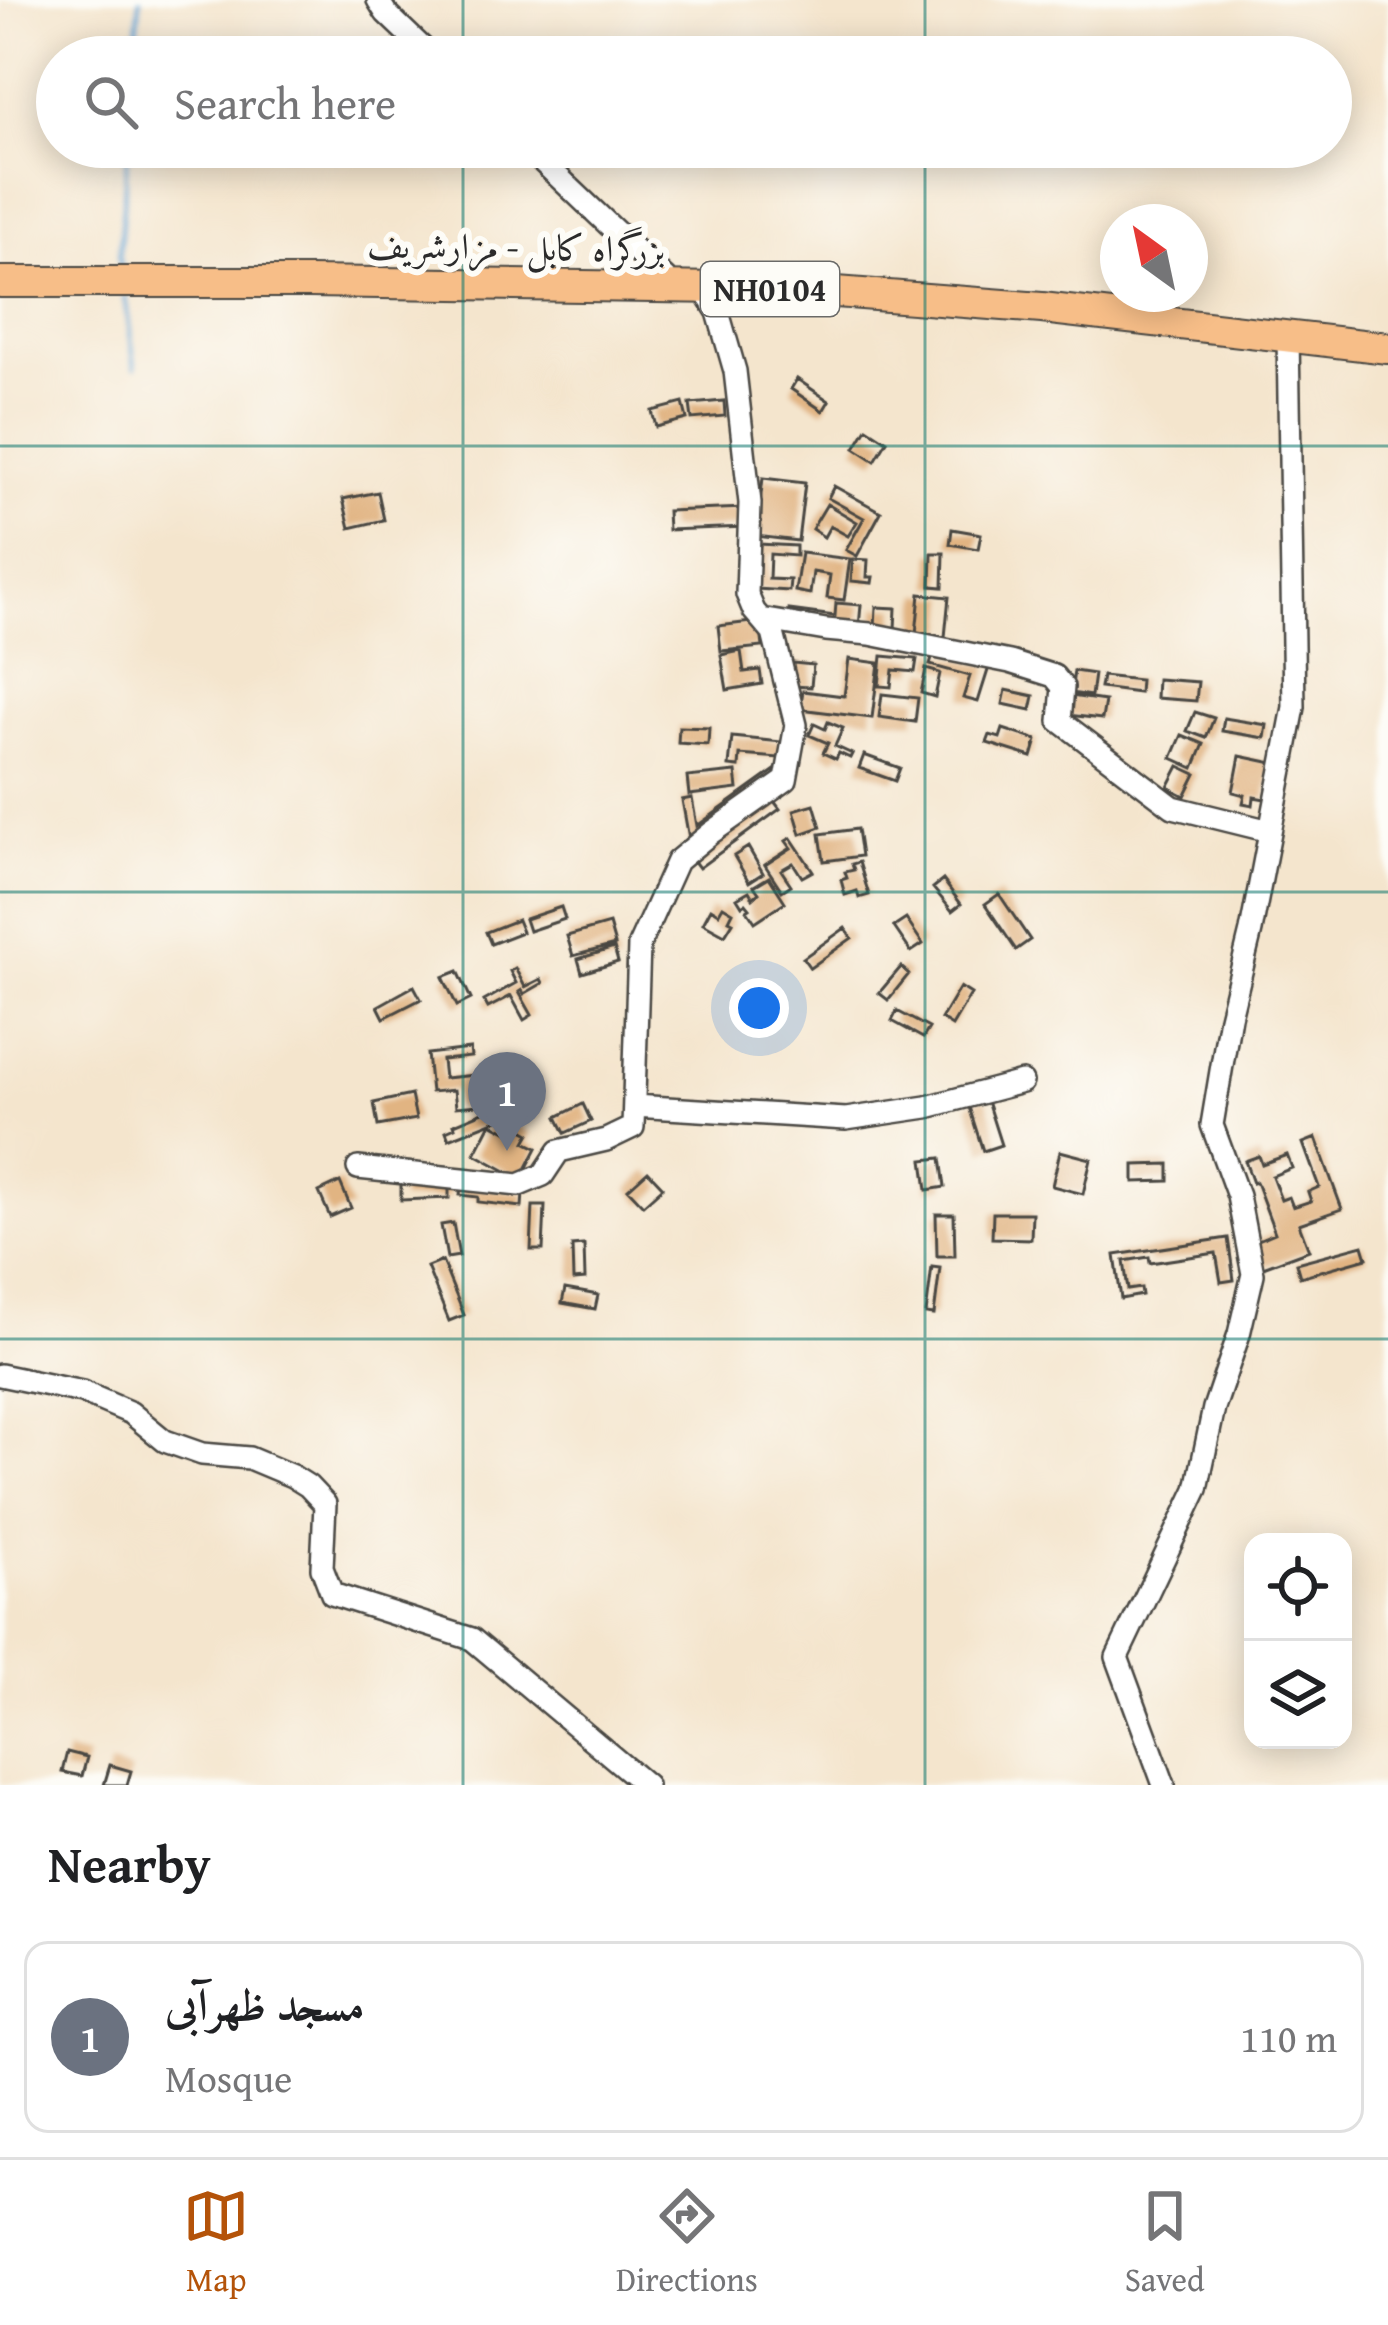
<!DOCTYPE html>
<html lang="en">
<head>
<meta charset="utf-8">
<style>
  :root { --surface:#fff; --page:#f6f6f6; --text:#202124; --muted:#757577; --line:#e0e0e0; --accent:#b45309 }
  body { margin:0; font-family:"Gentium Book Plus",Amiri,serif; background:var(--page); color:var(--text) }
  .controls { position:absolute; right:36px; bottom:36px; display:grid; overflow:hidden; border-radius:24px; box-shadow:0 6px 30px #0003 }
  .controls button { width:108px; height:108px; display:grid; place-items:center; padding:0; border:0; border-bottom:3px solid var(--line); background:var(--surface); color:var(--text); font:60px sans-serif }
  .compass { position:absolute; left:1100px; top:204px; width:108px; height:108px; border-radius:50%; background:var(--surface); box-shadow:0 6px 30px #0003; rotate:327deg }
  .you { position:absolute; left:759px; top:1008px; width:42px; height:42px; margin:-30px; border:9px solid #fff; border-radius:50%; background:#1a73e8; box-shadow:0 0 0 18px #1a73e833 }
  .badge { display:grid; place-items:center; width:78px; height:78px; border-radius:50%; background:var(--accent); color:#fff; font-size:39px; font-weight:700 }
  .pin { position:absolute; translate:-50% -99px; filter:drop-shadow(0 3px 6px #0008) }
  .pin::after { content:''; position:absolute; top:63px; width:42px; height:36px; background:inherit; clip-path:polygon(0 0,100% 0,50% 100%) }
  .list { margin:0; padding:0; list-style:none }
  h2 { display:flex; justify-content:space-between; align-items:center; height:156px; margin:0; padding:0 48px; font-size:51px }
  h2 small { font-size:39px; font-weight:400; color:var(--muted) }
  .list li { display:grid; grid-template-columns:78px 1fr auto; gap:36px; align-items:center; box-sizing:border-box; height:192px; margin:0 24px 24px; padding:0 24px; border:3px solid var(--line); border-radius:24px }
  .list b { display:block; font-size:45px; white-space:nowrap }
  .list p { margin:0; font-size:39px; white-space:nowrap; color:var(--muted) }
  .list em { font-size:39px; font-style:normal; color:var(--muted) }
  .icon { flex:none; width:66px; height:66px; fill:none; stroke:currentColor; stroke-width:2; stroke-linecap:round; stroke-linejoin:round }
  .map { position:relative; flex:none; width:1388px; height:1785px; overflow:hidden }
  .search { position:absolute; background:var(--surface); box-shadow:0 6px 30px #0003; left:36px; right:36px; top:36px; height:132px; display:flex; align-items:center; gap:30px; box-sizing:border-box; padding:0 42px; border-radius:66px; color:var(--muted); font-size:45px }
  .sheet { height:372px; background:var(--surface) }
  nav { display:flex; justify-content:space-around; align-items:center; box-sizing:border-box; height:168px; border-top:3px solid var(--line); background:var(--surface); font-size:33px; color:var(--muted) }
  nav a { display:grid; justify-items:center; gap:6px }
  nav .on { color:var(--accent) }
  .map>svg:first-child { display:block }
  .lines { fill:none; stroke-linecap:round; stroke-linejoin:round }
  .stream { stroke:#5fa5d5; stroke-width:4.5 }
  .building { fill:#e1b482 }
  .minor-casing { stroke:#494743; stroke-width:26 }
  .highway-casing { stroke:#494743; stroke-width:34 }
  .minor { stroke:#fff; stroke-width:21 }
  .highway { stroke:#f7be88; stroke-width:30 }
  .grid { fill:none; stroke:#0f766e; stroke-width:3; stroke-opacity:0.55 }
  .labels { text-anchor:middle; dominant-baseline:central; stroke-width:12; stroke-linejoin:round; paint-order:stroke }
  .shield { fill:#fdfcf7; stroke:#6a6a68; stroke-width:3 }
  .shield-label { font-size:33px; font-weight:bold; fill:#2b2b2b }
  .street-label { font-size:36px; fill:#2b2b2b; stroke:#fdfcf7 }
</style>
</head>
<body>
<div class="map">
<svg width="1388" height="1785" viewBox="0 0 1388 1785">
  <rect width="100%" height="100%" fill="#fdfcf7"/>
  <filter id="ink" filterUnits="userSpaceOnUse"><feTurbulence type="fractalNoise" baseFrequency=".00833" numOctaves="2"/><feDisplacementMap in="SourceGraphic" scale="24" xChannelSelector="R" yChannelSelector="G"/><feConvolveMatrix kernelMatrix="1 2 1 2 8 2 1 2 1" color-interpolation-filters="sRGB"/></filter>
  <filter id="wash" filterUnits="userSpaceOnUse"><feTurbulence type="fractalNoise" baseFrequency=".004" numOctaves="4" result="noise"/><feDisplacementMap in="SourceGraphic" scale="48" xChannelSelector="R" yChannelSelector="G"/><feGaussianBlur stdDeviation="2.7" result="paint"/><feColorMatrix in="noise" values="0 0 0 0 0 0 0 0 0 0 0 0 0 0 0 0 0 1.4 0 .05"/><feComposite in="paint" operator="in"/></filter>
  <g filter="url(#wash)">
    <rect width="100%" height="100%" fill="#f4e5cd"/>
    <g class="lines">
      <path class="stream" d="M135,57L140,0
        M122,273L119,257L128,147
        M125,296L135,367"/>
    </g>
    <g id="blocks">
      <path class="building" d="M283,147H328V156H283Z
        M797,379L829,401L823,411L791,389Z
        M724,401L725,416L692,419L690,404Z
        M683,403L687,419L656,427L652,411Z
        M867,428L887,441L875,461L855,448Z
        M763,478L805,483L798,541L756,536Z
        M834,486L881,512L857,556L846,550L864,518L828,498Z
        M378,492L384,520L350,528L343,499Z
        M827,504L857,522L848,536L830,526L824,537L812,529Z
        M746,508V527L668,530L667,511Z
        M952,529L981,534L978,549L950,544Z
        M758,544L796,546V556L770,554L769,579L790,580L789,591L756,589Z
        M801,553L850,559L844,600L827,598L830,575L813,572L810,594L795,591Z
        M932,553H944L943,587L931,586Z
        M853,559L868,560L867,577H873L872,583L851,581Z
        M920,594L949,597L945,637L916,634Z
        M836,603L861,605L859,627L788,619L789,610L835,616Z
        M876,607L896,608L895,629L875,628Z
        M760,621L763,647L721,651L718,626Z
        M741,651L744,672L760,670L762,684L727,690L721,655Z
        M934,652L989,667L978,702L963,698L970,676L930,665Z
        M882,656L917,659L915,672L893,670L891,687L879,686Z
        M849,659L879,663L872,718L800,709L803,691L844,696Z
        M793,663L813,665L811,687L791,686Z
        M926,669L940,673L935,697L921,693Z
        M1074,671L1094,674L1091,696L1071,693Z
        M1102,676L1140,680L1139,693L1100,688Z
        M1157,679L1198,682L1196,701L1156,698Z
        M1006,690L1034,696L1031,710L1003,704Z
        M882,694L918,698L915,722L879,717Z
        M1071,696L1105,701L1102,719L1068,715Z
        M1195,712L1214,718L1206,738L1187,731Z
        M1224,718L1267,725L1265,738L1222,731Z
        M828,722L843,728L835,746L852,754L850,758L839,753L836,759L823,753L828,743L809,735L814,724L825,729Z
        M679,727L709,728L708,745L678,743Z
        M1003,729L1037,740L1032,757L987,743L990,735L1000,738Z
        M1182,735L1204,744L1194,768L1172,758Z
        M732,737L782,742L780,758L740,755L739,767L729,766Z
        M864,755L900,768L895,781L859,768Z
        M1240,756L1273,763L1265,799L1254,797L1253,805L1243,803L1245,795L1233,792Z
        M1179,766L1196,774L1185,796L1168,787Z
        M775,770L779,778L690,844L682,800L692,798L697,826Z
        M736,772L738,789L689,795L687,777Z
        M771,797L780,809L699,868L690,856Z
        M814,804L821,827L801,834L794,810Z
        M857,829L861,856L824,861L820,834Z
        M791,838L813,871L802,877L793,863L781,870L791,885L782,891L765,865L791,848L786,841Z
        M748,847L763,873L749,882L734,856Z
        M859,862L869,895L859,898L857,891L845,895L841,880L847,878L845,872L854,870L852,864Z
        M769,877L785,902L755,922L747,910L750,908L746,903L742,906L737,898L749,891L753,898L759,893L754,886Z
        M943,880L961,904L952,911L933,888Z
        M999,894L1030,940L1016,950L985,904Z
        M723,906L733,912L729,920L733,922L725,935L703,923L711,908L719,913Z
        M561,907L565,919L529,931L525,919Z
        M906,919L923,944L911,952L894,927Z
        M517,920L522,932L491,944L486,932Z
        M609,924L615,945L573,956L567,936Z
        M845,928L852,938L810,968L803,958Z
        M614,948L618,962L582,973L578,959Z
        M901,967L909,974L888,1000L879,993Z
        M515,968L525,987L541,979L543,983L524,994L522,990L519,992L532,1015L524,1020L511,996L488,1008L484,1001L516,983L510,971Z
        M458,971L471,999L457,1006L443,977Z
        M414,986L421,999L384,1018L378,1006Z
        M960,987L971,994L952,1026L941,1019Z
        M897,1011L929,1028L923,1038L892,1021Z
        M470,1049L471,1057L442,1060L444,1078L476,1075L479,1105L456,1107L454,1090L431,1092L427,1054Z
        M411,1095L416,1119L378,1126L374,1103Z
        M986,1098L1001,1145L983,1151L968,1104Z
        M512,1100L517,1112L449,1139L446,1131L455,1127L454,1124Z
        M583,1104L591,1121L565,1133L557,1117Z
        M491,1123L510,1133L514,1124L530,1133L525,1142L537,1148L521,1179L475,1154Z
        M1316,1138L1342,1209L1299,1224L1309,1250L1263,1267L1253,1242L1275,1233L1256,1182L1253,1183L1245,1161L1259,1156L1262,1164L1287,1155L1292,1168L1272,1176L1281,1200L1289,1197L1293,1207L1311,1201L1308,1192L1319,1187L1303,1143Z
        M1060,1151L1091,1159L1083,1194L1052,1186Z
        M941,1158L945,1187L927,1190L923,1160Z
        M1169,1164V1181L1134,1182V1165Z
        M648,1171L663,1187L643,1205L628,1189Z
        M449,1181V1198L401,1200V1182Z
        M340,1182L351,1208L330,1217L319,1192Z
        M461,1186L523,1193L522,1207L478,1202V1197L460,1195Z
        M533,1206H545L543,1250H531Z
        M993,1213H1032L1031,1239L992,1238Z
        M936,1214H954L955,1256H937Z
        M453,1223L459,1256L447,1258L441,1225Z
        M1228,1238L1234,1280L1221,1282L1216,1253L1150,1263L1149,1257L1124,1261L1128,1290L1141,1288L1142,1295L1121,1299L1115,1255Z
        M584,1245L585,1279L573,1280L572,1246Z
        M1363,1245L1367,1258L1300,1277L1296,1263Z
        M442,1261L464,1315L449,1321L427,1267Z
        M932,1267L940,1268L934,1315L926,1314Z
        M565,1289L598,1295L595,1309L562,1303Z
        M67,1752L87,1757L82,1776L62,1772Z
        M110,1765L131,1771L127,1785H104Z"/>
    </g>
  </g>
  <g filter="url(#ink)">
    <use href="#blocks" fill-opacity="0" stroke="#494743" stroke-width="3"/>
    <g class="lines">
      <defs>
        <path id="minor" d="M378,0L386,13L432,57
          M527,147L675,288
          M761,619L826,630L870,634L1010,662L1054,676L1063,687L1060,721L1173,807L1270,831
          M634,1106L846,1119L927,1107L1022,1082
          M358,1168L519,1185L543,1175L559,1151L606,1140L633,1127L639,945L677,861L711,833L786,780L796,725L773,633L754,611L747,594L750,503L735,371L718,312L703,288
          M0,1375L82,1392L131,1413L165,1441L202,1454L249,1458L292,1476L308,1486L325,1504L322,1568L332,1594L472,1639L646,1785
          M1164,1785L1117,1657L1197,1489L1214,1408L1239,1334L1253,1274L1238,1196L1212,1125L1230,1017L1251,931L1294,707L1288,336"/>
        <path id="highway" d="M0,282H309L798,289L1042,308L1388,348"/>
      </defs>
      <use href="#minor" class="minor-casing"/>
      <use href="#highway" class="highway-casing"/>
      <use href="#minor" class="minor"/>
      <use href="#highway" class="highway"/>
    </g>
  </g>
  <path class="grid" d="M463,0V57M925,0V57M463,147V1785M925,147V1785M0,446H1388M0,892H1388M0,1339H1388"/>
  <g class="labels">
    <rect class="shield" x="701" y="262" width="138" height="54" rx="9"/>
    <g class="shield-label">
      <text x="770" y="289">NH0104</text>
    </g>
    <g class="street-label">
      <text transform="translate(516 246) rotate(1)">بزرگراه کابل - مزارشریف</text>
    </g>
  </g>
</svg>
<div class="controls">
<button><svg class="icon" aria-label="locate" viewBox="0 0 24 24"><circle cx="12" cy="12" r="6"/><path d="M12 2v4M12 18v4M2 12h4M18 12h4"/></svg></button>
<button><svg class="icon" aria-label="layers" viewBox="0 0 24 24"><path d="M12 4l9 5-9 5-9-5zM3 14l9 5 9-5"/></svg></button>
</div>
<svg class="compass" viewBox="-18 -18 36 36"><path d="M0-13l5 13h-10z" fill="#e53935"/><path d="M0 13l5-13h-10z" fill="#757577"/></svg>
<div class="you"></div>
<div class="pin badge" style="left:507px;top:1151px;background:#6b7280">1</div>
<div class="search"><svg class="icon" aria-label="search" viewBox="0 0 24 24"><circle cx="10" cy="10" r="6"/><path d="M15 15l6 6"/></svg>Search here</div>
</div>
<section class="sheet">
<h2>Nearby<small></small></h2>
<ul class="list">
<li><span class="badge" style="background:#6b7280">1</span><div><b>مسجد ظهرآبی</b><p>Mosque</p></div><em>110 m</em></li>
</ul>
</section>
<nav>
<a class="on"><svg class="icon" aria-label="map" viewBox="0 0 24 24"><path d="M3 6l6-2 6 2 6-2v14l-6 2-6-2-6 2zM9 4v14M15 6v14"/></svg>Map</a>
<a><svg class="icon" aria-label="directions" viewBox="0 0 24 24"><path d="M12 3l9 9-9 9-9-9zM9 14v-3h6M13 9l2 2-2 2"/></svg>Directions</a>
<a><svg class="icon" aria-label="saved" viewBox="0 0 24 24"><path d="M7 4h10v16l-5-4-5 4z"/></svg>Saved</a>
</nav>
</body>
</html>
